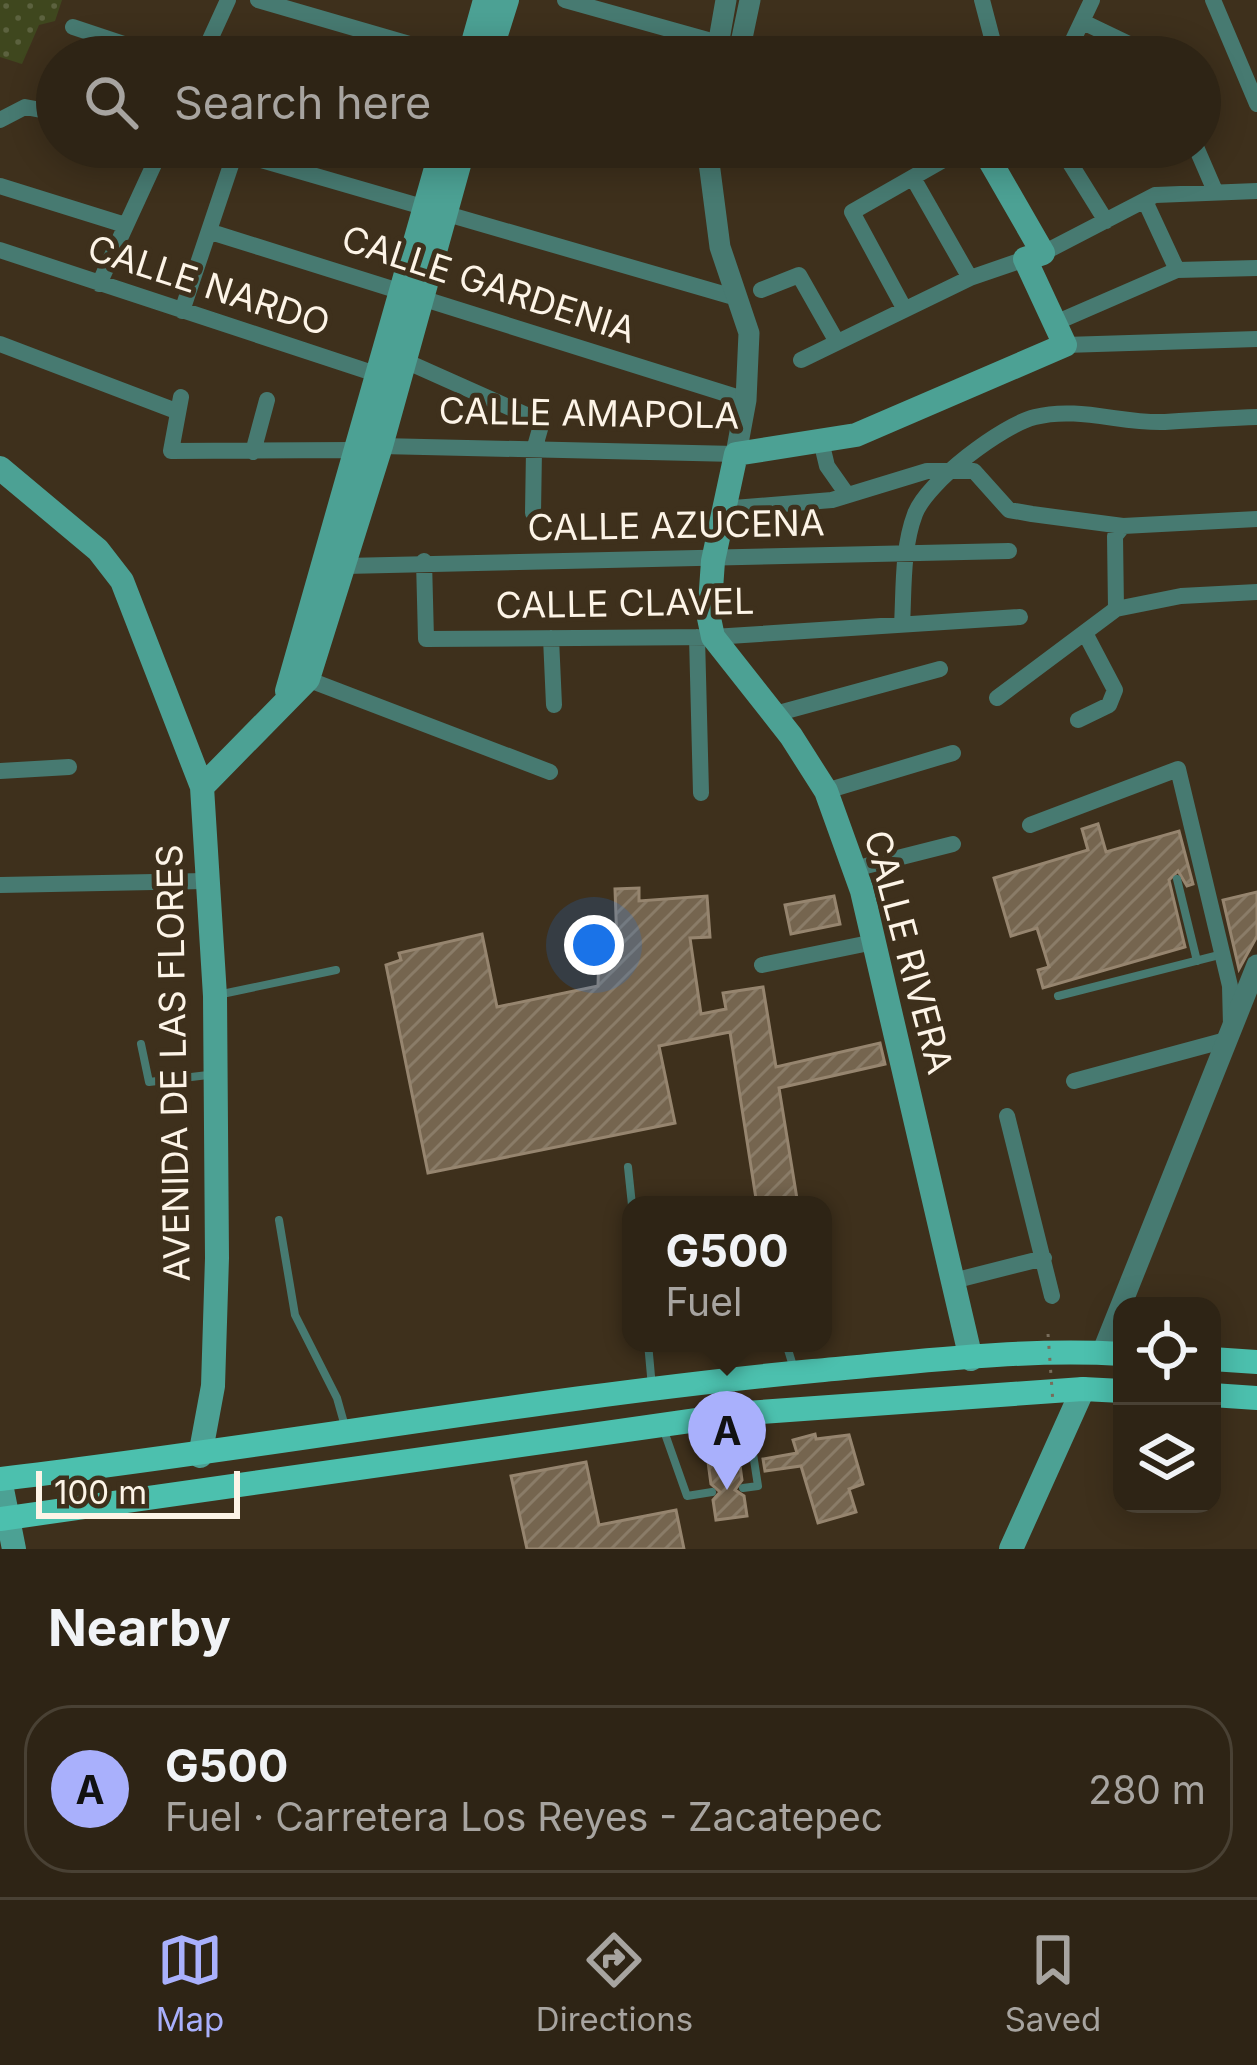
<!DOCTYPE html>
<html lang="en">
<head>
<meta charset="utf-8">
<style>
  :root { --surface:#2e2415; --page:#362c1e; --text:#f1f3f6; --muted:#a7a4a0; --line:#494134; --accent:#a9b0fc }
  body { margin:0; font-family:Inter,sans-serif; background:var(--page); color:var(--text) }
  .controls { position:absolute; right:36px; bottom:36px; display:grid; overflow:hidden; border-radius:24px; box-shadow:0 6px 30px #0003 }
  .controls button { width:108px; height:108px; display:grid; place-items:center; padding:0; border:0; border-bottom:3px solid var(--line); background:var(--surface); color:var(--text); font:60px sans-serif }
  .scale { position:absolute; left:36px; bottom:30px; width:204px; box-sizing:border-box; padding-left:12px; border:6px solid #fdf4e7; border-top:0; font-size:33px; line-height:42px; white-space:nowrap; color:#fdf4e7; -webkit-text-stroke:9px #3e301c; paint-order:stroke }
  .you { position:absolute; left:594px; top:945px; width:42px; height:42px; margin:-30px; border:9px solid #fff; border-radius:50%; background:#1a73e8; box-shadow:0 0 0 18px #1a73e833 }
  .badge { display:grid; place-items:center; width:78px; height:78px; border-radius:50%; background:var(--accent); color:#111; font-size:39px; font-weight:700 }
  .pin { position:absolute; translate:-50% -99px; filter:drop-shadow(0 3px 6px #0008) }
  .pin::after { content:''; position:absolute; top:63px; width:42px; height:36px; background:inherit; clip-path:polygon(0 0,100% 0,50% 100%) }
  .popup { position:absolute; left:622px; top:1196px; width:210px; height:156px; box-sizing:border-box; display:grid; place-content:center; border-radius:24px; background:var(--surface); filter:drop-shadow(0 3px 9px #0005); font-size:39px; white-space:nowrap; color:var(--muted) }
  .popup b { font-size:45px; color:var(--text) }
  .popup::after { content:''; position:absolute; left:50%; top:100%; margin-left:-24px; border:24px solid transparent; border-top-color:var(--surface) }
  .list { margin:0; padding:0; list-style:none }
  h2 { display:flex; justify-content:space-between; align-items:center; height:156px; margin:0; padding:0 48px; font-size:51px }
  h2 small { font-size:39px; font-weight:400; color:var(--muted) }
  .list li { display:grid; grid-template-columns:78px 1fr auto; gap:36px; align-items:center; box-sizing:border-box; height:168px; margin:0 24px 24px; padding:0 24px; border:3px solid var(--line); border-radius:48px }
  .list b { display:block; font-size:45px; white-space:nowrap }
  .list p { margin:0; font-size:39px; white-space:nowrap; color:var(--muted) }
  .list em { font-size:39px; font-style:normal; color:var(--muted) }
  .icon { flex:none; width:66px; height:66px; fill:none; stroke:currentColor; stroke-width:2; stroke-linecap:round; stroke-linejoin:round }
  .map { position:relative; flex:none; width:1257px; height:1549px; overflow:hidden }
  .search { position:absolute; background:var(--surface); box-shadow:0 6px 30px #0003; left:36px; right:36px; top:36px; height:132px; display:flex; align-items:center; gap:30px; box-sizing:border-box; padding:0 42px; border-radius:66px; color:var(--muted); font-size:45px }
  .sheet { height:348px; background:var(--surface) }
  nav { display:flex; justify-content:space-around; align-items:center; box-sizing:border-box; height:168px; border-top:3px solid var(--line); background:var(--surface); font-size:33px; color:var(--muted) }
  nav a { display:grid; justify-items:center; gap:6px }
  nav .on { color:var(--accent) }
  .map>svg:first-child { display:block }
  .grass { fill:url(#grass-dots) }
  .building { fill:url(#building-hatch); stroke:#96856f; stroke-width:3 }
  .lines { fill:none; stroke-linecap:round; stroke-linejoin:round }
  .service { stroke:#477a71; stroke-width:8 }
  .minor { stroke:#477a71; stroke-width:16 }
  .tertiary { stroke:#477a71; stroke-width:21 }
  .secondary { stroke:#4ca194; stroke-width:24 }
  .primary { stroke:#4cc0ae; stroke-width:24 }
  .path-bridge { stroke:#786c5a; stroke-width:3; stroke-dasharray:3 9; stroke-linecap:butt }
  .labels { text-anchor:middle; dominant-baseline:central; stroke-width:10; stroke-linejoin:round; paint-order:stroke }
  .street-label { font-size:36px; fill:#fdf4e7; stroke:#3e301c }
</style>
</head>
<body>
<div class="map">
<svg width="1257" height="1549" viewBox="0 0 1257 1549">
  <defs>
    <pattern id="grass-dots" width="8" height="8" patternUnits="userSpaceOnUse" patternTransform="scale(3)"><rect width="8" height="8" fill="#3f471e"/><path d="M2 2h.1M6 6h.1" fill="none" stroke="#5c623f" stroke-width="1.8" stroke-linecap="round"/></pattern>
    <pattern id="building-hatch" width="6" height="6" patternUnits="userSpaceOnUse" patternTransform="scale(3)"><rect width="6" height="6" fill="#75654f"/><path d="M-1 1l2-2M0 6l6-6M5 7l2-2" fill="none" stroke="#8a7c68"/></pattern>
  </defs>
  <rect width="100%" height="100%" fill="#3e301c"/>
  <path class="grass" d="M0,0H62L55,21L39,25L22,64L0,57Z"/>
  <path class="building" d="M1098,824L1106,852L1179,831L1193,884L1187,886L1178,871L1169,880L1185,947L1043,988L1038,970L1049,967L1037,928L1011,936L994,878L1088,850L1082,829Z
    M639,888V901L707,896L710,937L690,938L701,1014L726,1009L723,993L763,987L776,1067L880,1043L885,1064L779,1088L798,1205H757L730,1032L659,1046L675,1123L428,1173L386,965L401,960L399,953L482,934L497,1007L598,986L599,947L617,944L615,889Z
    M1257,892V936L1239,969L1223,900Z
    M834,896L840,924L791,934L785,905Z
    M815,1434L816,1439L849,1435L863,1484L849,1489L856,1512L818,1523L801,1466L765,1471L763,1459L797,1453L793,1440Z
    M739,1458L742,1480L735,1490L744,1496L747,1516L716,1520L713,1500L720,1492L711,1484L708,1462Z
    M586,1462L599,1525L676,1510L684,1549H527L511,1476Z"/>
  <g class="lines">
    <path class="service" d="M1177,879L1197,961
      M222,994L336,970
      M1058,996L1219,955
      M141,1044L149,1082L208,1075
      M628,1167L632,1205
      M279,1220L295,1315L337,1398L346,1430
      M648,1343L652,1387
      M786,1343L793,1366
      M664,1431L687,1496L712,1492
      M743,1488L758,1486L747,1415"/>
    <path class="minor" d="M258,0L454,57
      M565,0L740,49L888,57
      M982,0L997,57
      M1213,0L1257,104
      M1083,22L1156,57
      M73,27L163,57
      M202,57L228,0
      M1065,57L1092,0
      M0,120L25,107L57,113
      M216,147L737,298
      M1060,147L1106,221
      M1196,147L1215,191
      M913,178L970,278
      M0,186L125,225
      M1145,201L1177,270
      M211,232L746,400
      M0,250L385,377
      M1043,253L1155,195L1257,191
      M99,284L162,147
      M761,290L799,275L837,342
      M904,308L852,212L966,147
      M182,311L235,153
      M1055,323L1177,270L1257,268
      M0,344L176,411
      M1065,345L1257,339
      M403,360L542,422L534,450L533,513
      M801,360L970,278L1025,259
      M181,397L171,451L352,450L365,456
      M821,441L827,466L846,493
      M381,446L736,454
      M253,452L267,400
      M721,509L832,500L927,471H974L1009,510L1032,514L1123,526L1257,519
      M424,561L426,639L713,637L1020,617
      M345,566L1009,551
      M1116,609L1115,536L1123,526
      M902,625C904,590 902,548 915,514C927,482 1002,425 1035,417C1078,406 1123,424 1165,422C1195,420 1226,418 1257,417
      M697,637L701,793
      M551,638L554,705
      M299,676L550,772
      M997,698L1116,609L1181,596L1257,592
      M775,714L940,669
      M1078,720L1109,705L1115,690L1085,633
      M0,771L69,767
      M826,791L953,753
      M1030,825L1178,769L1230,986L1231,1026
      M854,869L953,844
      M0,885L205,881
      M762,965L874,942
      M1074,1081L1226,1040
      M1007,1116L1052,1296
      M953,1281L1044,1258"/>
    <path class="tertiary" d="M716,57L726,0
      M738,57L750,0
      M707,147L720,247L749,333L746,400L736,454
      M1102,1353L1257,965"/>
    <path class="secondary" d="M469,57L485,0
      M489,57L507,0
      M0,468L98,550L122,581L202,787L215,996L217,1258L213,1386L200,1456
      M287,691L442,147
      M202,787L308,679L381,446L464,147
      M971,1359L862,891L826,791L791,736L713,637L709,618L713,561L736,454L856,435L1065,345L1025,259L1043,253L982,147
      M0,1479L14,1549
      M1011,1549L1083,1389"/>
    <path class="primary" d="M1212,1359L1257,1362
      M1212,1395L1257,1398
      M0,1479C271,1447 541,1397 813,1371C914,1362 1020,1348 1122,1354
      M0,1519L746,1413L1083,1389L1122,1391"/>
    <path class="path-bridge" d="M1048,1334L1053,1403"/>
  </g>
  <g class="labels">
    <g class="street-label">
      <text transform="translate(489 284) rotate(18)">CALLE GARDENIA</text>
      <text transform="translate(209 285) rotate(18)">CALLE NARDO</text>
      <text transform="translate(589 413) rotate(1)">CALLE AMAPOLA</text>
      <text transform="translate(676 525) rotate(-1)">CALLE AZUCENA</text>
      <text transform="translate(625 603) rotate(-1)">CALLE CLAVEL</text>
      <text transform="translate(909 952) rotate(75)">CALLE RIVERA</text>
      <text transform="translate(173 1063) rotate(-91)">AVENIDA DE LAS FLORES</text>
    </g>
  </g>
</svg>
<div class="controls">
<button><svg class="icon" aria-label="locate" viewBox="0 0 24 24"><circle cx="12" cy="12" r="6"/><path d="M12 2v4M12 18v4M2 12h4M18 12h4"/></svg></button>
<button><svg class="icon" aria-label="layers" viewBox="0 0 24 24"><path d="M12 4l9 5-9 5-9-5zM3 14l9 5 9-5"/></svg></button>
</div>
<div class="scale">100 m</div>
<div class="you"></div>
<div class="pin badge" style="left:727px;top:1490px">A</div>
<div class="popup"><b>G500</b>Fuel</div>
<div class="search"><svg class="icon" aria-label="search" viewBox="0 0 24 24"><circle cx="10" cy="10" r="6"/><path d="M15 15l6 6"/></svg>Search here</div>
</div>
<section class="sheet">
<h2>Nearby<small></small></h2>
<ul class="list">
<li><span class="badge">A</span><div><b>G500</b><p>Fuel · Carretera Los Reyes - Zacatepec</p></div><em>280 m</em></li>
</ul>
</section>
<nav>
<a class="on"><svg class="icon" aria-label="map" viewBox="0 0 24 24"><path d="M3 6l6-2 6 2 6-2v14l-6 2-6-2-6 2zM9 4v14M15 6v14"/></svg>Map</a>
<a><svg class="icon" aria-label="directions" viewBox="0 0 24 24"><path d="M12 3l9 9-9 9-9-9zM9 14v-3h6M13 9l2 2-2 2"/></svg>Directions</a>
<a><svg class="icon" aria-label="saved" viewBox="0 0 24 24"><path d="M7 4h10v16l-5-4-5 4z"/></svg>Saved</a>
</nav>
</body>
</html>
